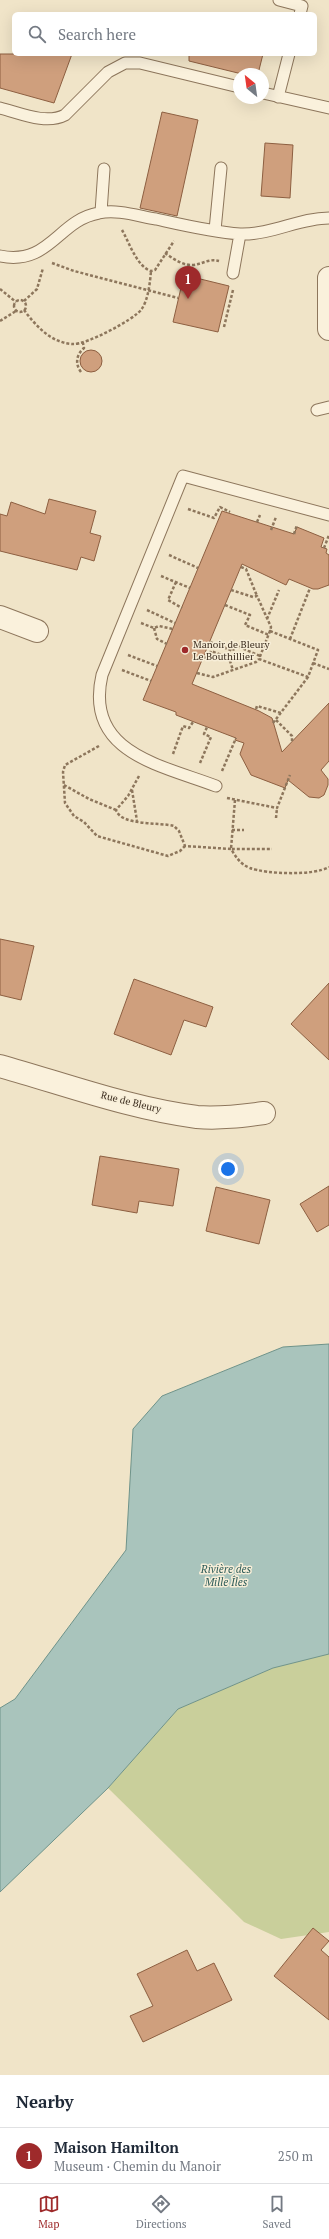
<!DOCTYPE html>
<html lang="en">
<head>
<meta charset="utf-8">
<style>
  :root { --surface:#fff; --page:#f2f2f3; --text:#1f2937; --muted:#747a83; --line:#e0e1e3; --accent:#9e2a2b }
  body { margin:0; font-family:"PT Serif",serif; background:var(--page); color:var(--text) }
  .compass { position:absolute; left:233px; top:68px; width:36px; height:36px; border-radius:50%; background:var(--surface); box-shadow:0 4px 16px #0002; rotate:331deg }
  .you { position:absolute; left:228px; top:1169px; width:14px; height:14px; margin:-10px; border:3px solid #fff; border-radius:50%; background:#1a73e8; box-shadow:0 0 0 6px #1a73e833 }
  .badge { display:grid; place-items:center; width:26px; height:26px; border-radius:50%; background:var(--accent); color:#fff; font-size:13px; font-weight:700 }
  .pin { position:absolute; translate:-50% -33px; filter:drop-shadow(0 1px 2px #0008) }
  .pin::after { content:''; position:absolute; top:21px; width:14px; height:12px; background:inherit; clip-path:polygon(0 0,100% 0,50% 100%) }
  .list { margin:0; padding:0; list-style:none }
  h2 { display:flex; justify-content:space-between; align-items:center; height:52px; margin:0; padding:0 16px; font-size:17px }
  h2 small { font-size:13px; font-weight:400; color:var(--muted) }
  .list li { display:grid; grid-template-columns:26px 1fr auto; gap:12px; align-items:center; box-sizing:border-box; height:56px; padding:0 16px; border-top:1px solid var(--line) }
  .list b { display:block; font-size:15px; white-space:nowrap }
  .list p { margin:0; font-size:13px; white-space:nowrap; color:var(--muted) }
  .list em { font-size:13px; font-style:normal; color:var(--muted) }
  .icon { flex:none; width:22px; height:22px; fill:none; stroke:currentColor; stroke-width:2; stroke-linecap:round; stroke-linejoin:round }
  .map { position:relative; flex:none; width:329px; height:2075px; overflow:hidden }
  .search { position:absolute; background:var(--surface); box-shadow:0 4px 16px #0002; left:12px; right:12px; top:12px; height:44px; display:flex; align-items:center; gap:10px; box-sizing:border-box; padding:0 14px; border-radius:6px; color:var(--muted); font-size:15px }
  .sheet { height:108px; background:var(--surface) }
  nav { display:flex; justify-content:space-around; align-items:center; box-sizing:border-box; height:56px; border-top:1px solid var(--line); background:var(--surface); font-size:11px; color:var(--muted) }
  nav a { display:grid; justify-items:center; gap:2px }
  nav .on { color:var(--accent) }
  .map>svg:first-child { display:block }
  .green { fill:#c9cf9b }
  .water { fill:#a9c4bc; stroke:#6f938a }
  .building { fill:#cf9f7d; stroke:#8d5f41 }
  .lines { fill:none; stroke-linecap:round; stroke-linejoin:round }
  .lane-casing { stroke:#8d765c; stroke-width:13 }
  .street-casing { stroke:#8d765c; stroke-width:24 }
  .path { stroke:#8d765c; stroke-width:2.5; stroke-dasharray:3 2; stroke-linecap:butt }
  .lane { stroke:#faf1dc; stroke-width:11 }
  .street { stroke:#faf1dc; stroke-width:22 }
  .poi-dot { fill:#9e2a2b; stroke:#f7eed8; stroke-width:1.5 }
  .labels { text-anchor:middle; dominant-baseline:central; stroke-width:3; stroke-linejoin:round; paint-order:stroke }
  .poi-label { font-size:10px; fill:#3d2e20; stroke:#f7eed8; text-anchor:start }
  .street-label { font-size:10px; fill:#3d2e20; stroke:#f7eed8 }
  .water-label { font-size:11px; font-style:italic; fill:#2f5d5a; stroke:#f7eed8 }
</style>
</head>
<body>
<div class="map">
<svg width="329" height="2075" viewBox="0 0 329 2075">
  <rect width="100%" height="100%" fill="#f0e4c8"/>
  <path class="green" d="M329,1654V1932L281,1939L244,1922L108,1788L178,1709L273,1668Z"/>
  <path class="water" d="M329,1344V1654L273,1668L178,1709L108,1788L0,1892V1708L15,1699L126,1550L133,1429L162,1396L283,1347Z"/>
  <path class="building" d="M0,54H72L54,103L0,88Z
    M189,54H263L258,74H242L189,61Z
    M162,112L198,120L177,216L140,208Z
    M265,143L293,145L290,198L261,196Z
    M184,275L229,286L218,332L173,322Z
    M80 361a11 11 0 1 1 22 0a11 11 0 1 1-22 0Z
    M49,499L96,511L90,533L101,536L94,561L81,557L77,570L0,551V514L7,516L11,502L45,514Z
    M222,511L294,534L297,527L324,538L321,547L327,549L326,553L329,555V585L318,589H313L289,579L286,585L242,564L192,684L259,711L272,718L282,752L329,703V761L321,770L328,779V785L324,795L319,798L309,797L288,780L285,788L251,775L240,754L244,743L235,740L236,738L176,715V712L143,700Z
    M0,939L34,946L21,1000L0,995Z
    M134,979L213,1007L206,1027L184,1020L171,1055L114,1034Z
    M329,983V1060L291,1024Z
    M100,1156L179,1169L173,1206L139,1201L137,1213L92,1205Z
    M329,1186V1225L317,1232L300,1204Z
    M216,1187L270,1200L259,1244L206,1231Z
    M313,1928L329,1941L321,1950L329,1957V2020L274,1976Z
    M187,1950L197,1971L214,1963L232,2000L143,2042L130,2016L153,2006L137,1974Z"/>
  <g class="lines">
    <defs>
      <path id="lane" d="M279,0L302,6L300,14
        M263,93L329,108
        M278,97L289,54
        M0,108C20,113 46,125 65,115L108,72L125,63H140L239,87
        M101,212L104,169
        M215,230L221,168
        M0,256C50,266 58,220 99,213C117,209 138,216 156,219C183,225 212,232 240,234C272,235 299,218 329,218
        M233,273L240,234
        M317,410L329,407
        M216,786C161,765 84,753 102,675L183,476L329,515"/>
      <path id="street" d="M329,278V329
        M0,617L37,631
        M0,1066C64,1084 132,1109 197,1117C219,1119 242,1116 264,1113"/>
    </defs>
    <use href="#lane" class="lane-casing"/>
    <use href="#street" class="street-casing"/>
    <path class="path" d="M122,230C129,242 137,267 151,271L155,270L174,241
      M165,253C172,258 182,265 191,265C202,265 208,258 219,261
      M52,263L74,271L178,298
      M0,289L16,302
      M14 306a6 6 0 1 1 12 0a6 6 0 1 1-12 0Z
      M24,301L37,289L43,268
      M24,310C36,326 51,343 73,344C86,345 133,320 141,310C148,301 150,283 151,271
      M0,321L16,311
      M224,327L233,290
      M81,372C75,364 76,355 84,348L83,343
      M188,509L214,518L220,507L230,512
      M257,522L260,515
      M271,530L276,517
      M294,534L297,525
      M324,548L329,535
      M169,555L198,568
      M241,567L246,569L257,596
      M161,576L190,588
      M176,582L168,600L182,608
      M231,590L253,597L257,596L271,627L270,631
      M225,605L250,615L245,625L269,635
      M147,610L175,623
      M267,619L279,590
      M141,623L154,628L159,626L173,629
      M154,628L157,639L167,644
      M270,631L318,650L308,677L259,659Z
      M290,639L310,588
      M210,642L233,651L235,645L260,656
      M128,655L157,666
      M204,657L208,659L211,651L229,658L233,670
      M313,663L329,669
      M122,670L151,681
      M197,673L213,677L256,662L259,659
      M256,709L257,706L281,713
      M276,720L292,736V741
      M273,723L308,677
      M99,746L65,765L63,772L65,803L74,816L84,822L97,836L168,856L180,851L185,846
      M173,754L183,726L189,728L193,722
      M200,763L211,737L204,734L207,727
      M222,771L236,738
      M139,776L128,796L116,810C121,826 159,822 174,826L179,831L185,846L231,849C236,857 240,864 250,868C266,874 314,876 329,867
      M64,785L89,799L116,810
      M132,790L137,821
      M227,798L277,808L290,775
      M235,800L231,849H272
      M276,818L277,808
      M232,830H244"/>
    <use href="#lane" class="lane"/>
    <use href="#street" class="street"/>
  </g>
  <circle class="poi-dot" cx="185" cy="650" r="4"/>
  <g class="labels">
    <g class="poi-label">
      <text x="193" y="644">Manoir de Bleury<tspan x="193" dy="12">Le Bouthillier</tspan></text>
    </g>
    <g class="street-label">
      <text transform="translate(131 1102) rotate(14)">Rue de Bleury</text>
    </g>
    <g class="water-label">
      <text x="226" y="1569">Rivière des<tspan x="226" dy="13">Mille Îles</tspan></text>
    </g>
  </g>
</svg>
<svg class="compass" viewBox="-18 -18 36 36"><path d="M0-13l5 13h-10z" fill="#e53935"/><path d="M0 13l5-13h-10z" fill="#747a83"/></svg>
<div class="you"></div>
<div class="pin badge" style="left:188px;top:299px">1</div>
<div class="search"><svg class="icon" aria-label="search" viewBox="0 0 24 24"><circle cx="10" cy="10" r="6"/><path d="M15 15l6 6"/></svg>Search here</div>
</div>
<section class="sheet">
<h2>Nearby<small></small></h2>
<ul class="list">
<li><span class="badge">1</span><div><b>Maison Hamilton</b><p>Museum · Chemin du Manoir</p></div><em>250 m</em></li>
</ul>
</section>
<nav>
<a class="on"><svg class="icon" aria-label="map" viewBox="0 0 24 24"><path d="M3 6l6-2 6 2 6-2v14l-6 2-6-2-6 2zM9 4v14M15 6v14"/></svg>Map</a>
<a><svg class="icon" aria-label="directions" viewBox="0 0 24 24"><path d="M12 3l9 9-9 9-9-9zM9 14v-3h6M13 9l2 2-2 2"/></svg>Directions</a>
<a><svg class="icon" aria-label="saved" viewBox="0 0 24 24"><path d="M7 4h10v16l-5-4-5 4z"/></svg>Saved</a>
</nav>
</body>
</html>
